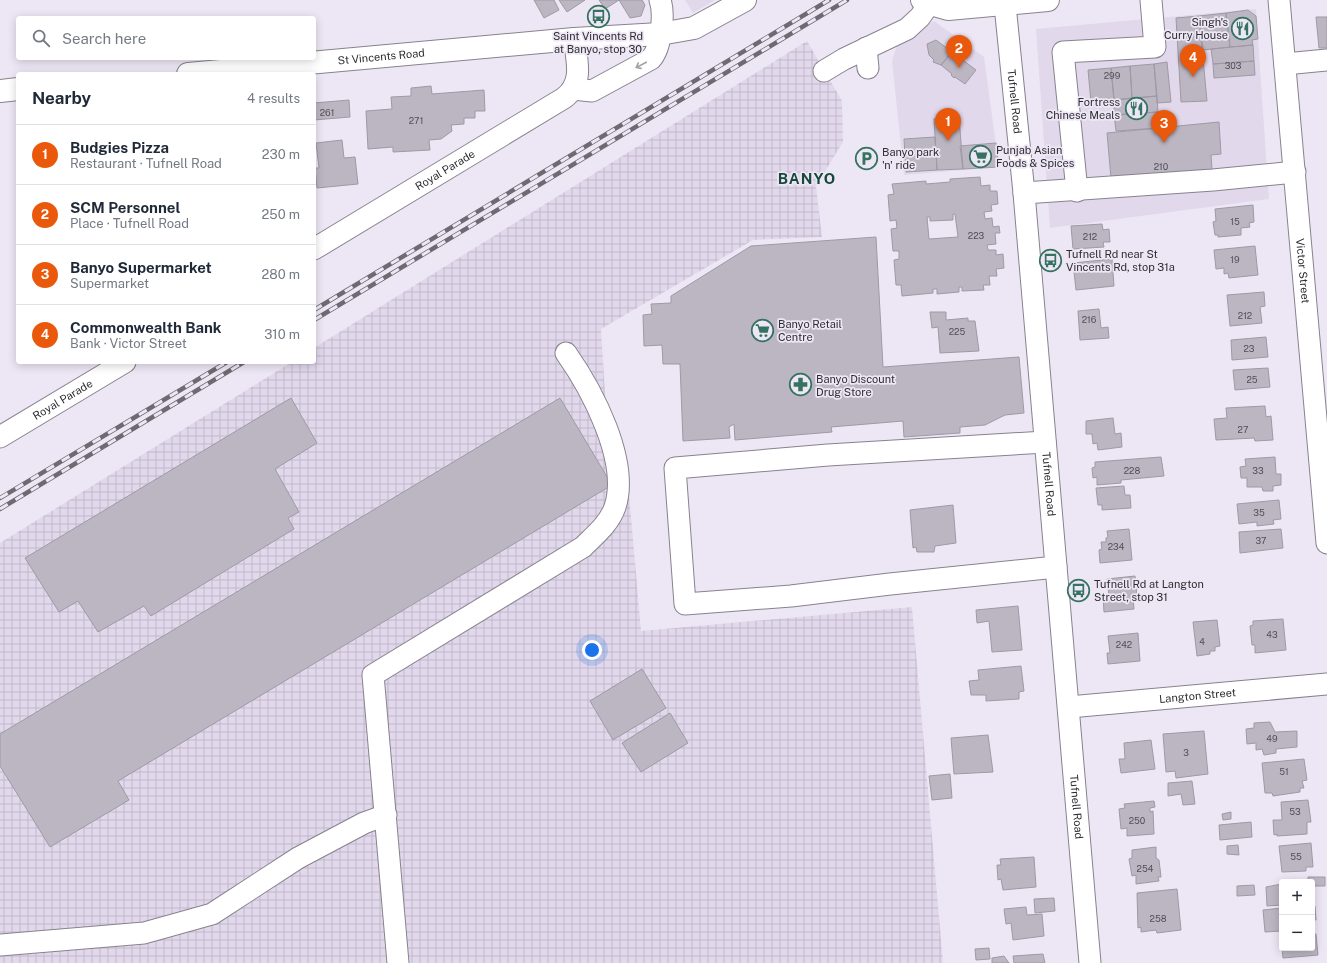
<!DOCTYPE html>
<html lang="en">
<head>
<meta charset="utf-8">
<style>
  :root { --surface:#fff; --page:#f2f2f3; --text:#1f2937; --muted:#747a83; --line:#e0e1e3; --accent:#ea580c }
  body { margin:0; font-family:"Public Sans",sans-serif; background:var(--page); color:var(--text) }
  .controls { position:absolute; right:12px; bottom:12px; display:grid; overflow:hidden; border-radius:4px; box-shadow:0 2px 10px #0003 }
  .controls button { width:36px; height:36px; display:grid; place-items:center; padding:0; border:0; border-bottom:1px solid var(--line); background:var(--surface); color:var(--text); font:20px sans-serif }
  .you { position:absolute; left:592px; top:650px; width:14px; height:14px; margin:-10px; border:3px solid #fff; border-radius:50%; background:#1a73e8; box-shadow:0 0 0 6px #1a73e833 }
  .badge { display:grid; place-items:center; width:26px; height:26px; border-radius:50%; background:var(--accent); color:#fff; font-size:13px; font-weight:700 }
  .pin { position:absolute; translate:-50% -33px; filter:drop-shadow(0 1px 2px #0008) }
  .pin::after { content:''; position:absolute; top:21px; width:14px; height:12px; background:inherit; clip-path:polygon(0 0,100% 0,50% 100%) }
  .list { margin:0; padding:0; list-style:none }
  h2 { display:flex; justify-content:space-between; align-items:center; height:52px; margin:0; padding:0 16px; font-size:17px }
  h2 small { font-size:13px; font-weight:400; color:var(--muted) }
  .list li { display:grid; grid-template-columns:26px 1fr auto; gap:12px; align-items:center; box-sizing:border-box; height:60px; padding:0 16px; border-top:1px solid var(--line) }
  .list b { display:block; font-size:15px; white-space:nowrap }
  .list p { margin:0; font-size:13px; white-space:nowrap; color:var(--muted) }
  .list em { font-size:13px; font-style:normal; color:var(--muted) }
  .icon { flex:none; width:22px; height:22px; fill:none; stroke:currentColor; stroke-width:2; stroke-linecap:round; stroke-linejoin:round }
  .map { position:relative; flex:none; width:1327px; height:963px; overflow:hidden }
  .search { position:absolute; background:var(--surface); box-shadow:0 2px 10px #0003; left:16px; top:16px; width:300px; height:44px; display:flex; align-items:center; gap:10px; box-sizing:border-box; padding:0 14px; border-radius:4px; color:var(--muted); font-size:15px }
  .panel { position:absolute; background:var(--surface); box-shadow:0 2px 10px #0003; left:16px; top:72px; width:300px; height:292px; border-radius:4px }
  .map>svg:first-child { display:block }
  .built { fill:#e1d8ec }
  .industrial { fill:url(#industrial-grid) }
  .building { fill:#bcb6c3; stroke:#9f99a6; fill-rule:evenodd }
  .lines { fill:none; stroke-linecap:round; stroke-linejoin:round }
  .minor-casing { stroke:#88828e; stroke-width:23 }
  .major-casing { stroke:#88828e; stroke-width:24 }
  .minor { stroke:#fff; stroke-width:21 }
  .major { stroke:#fff; stroke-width:22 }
  .rail-casing { stroke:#6d6a72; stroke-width:4.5 }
  .rail { stroke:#ede7f5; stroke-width:3; stroke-dasharray:9; stroke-linecap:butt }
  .oneway { stroke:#a1a0a2 }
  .labels { text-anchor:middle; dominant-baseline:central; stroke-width:3.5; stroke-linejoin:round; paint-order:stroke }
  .number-label { font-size:9px; fill:#524e56 }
  .poi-label { font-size:11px; fill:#2e2c31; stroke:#ede7f5; text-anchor:start }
  .street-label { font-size:11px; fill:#2e2c31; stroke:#ede7f5 }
  .district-label { font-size:15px; font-weight:bold; letter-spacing:1px; fill:#16493b; stroke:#ede7f5 }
</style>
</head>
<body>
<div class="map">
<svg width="1327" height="963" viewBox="0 0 1327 963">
  <defs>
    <pattern id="industrial-grid" width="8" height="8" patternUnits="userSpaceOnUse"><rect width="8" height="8" fill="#e1d8ec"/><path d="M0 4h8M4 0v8" fill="none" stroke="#c1bacb"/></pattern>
  </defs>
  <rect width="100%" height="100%" fill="#ede7f5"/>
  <path class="built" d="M685,0H715L693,13Z
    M1256,9L1269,199L1050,228L1036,29Z
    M934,21L984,57L999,167L904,175L892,61L897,45Z"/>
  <path class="industrial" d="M807,41L842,101L843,142L816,186L822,237L753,240L601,329L606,410L625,448L641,631L912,607L943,963H0V543L292,362H314V348Z"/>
  <path class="building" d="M534,0H554L559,10L544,18Z
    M559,0H585L567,12Z
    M599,0H642L645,5L641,16L630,18L619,0L605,9Z
    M1248,10L1256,16L1258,39L1252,40L1253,45L1230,47L1226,13Z
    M1226,13L1230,47L1203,50L1199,16Z
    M1199,16L1207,101L1181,102L1176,18Z
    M1316,17H1327V48H1319Z
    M936,40L952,52L941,65L933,62L934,60L929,55L927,44Z
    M1253,45L1254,61L1213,64L1211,49Z
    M952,52L976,70L965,84L955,77L954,78L951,75L952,74L941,65Z
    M1254,61L1255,75L1214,78L1213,64Z
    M1167,62L1171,102L1157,103L1154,64Z
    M1154,64L1157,96L1132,98L1130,66Z
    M1130,66L1132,98L1114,100L1111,68Z
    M1111,68L1114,100L1091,102L1088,70Z
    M431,86L432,94L484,90L485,111H475V118H464V124L451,125L452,131L441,139L429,140L430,150L393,152V147L368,149L366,111L392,109L391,97L411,96V88Z
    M1157,96L1158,112L1114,115V100Z
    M349,100L350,117L314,120V103Z
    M1158,112L1159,128L1116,131L1114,115Z
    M959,117L963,169L937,170L934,119Z
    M1219,122L1221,154L1211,155L1212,170L1111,178L1107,133Z
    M935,137L937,170L906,172L904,139Z
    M342,140L344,158L355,157L358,184L317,188L315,168H319L316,143Z
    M996,143L999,167L963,169L960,146Z
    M980,177L981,186L990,185V191H997L998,204L991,205L992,211L984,212L985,219L992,218L993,227L999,226L1000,233H995L996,244L987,245L988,250H996V255L1003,254L1004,268L996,269L997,276H989L990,285H983L984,290L962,291V287H959V292L937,294V289H933V293L902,296L901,285H896L894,260L899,259V251H893L891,229L897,228L896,220L890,221L888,195L894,194L892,184L926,181V184L950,182V179ZM953,214H955L958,237L929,239L927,217H930V221L953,220Z
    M1253,205L1254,222L1249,223L1250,227L1241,228V235L1218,237V235H1215L1213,222L1216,221L1215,209Z
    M1102,224L1103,230L1109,229L1110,242H1103L1104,247L1073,249L1071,226Z
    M876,237L883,367L1019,357L1024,413L1005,415L985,425L960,427V433L904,437L903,421L831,427L832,432L735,440L734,424L729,427L730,438L683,441L680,364H663L662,345L644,346L643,315L652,314L651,304L671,303V296L751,246Z
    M1255,246L1258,275L1229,278L1228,273L1224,274V268L1216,269L1214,250Z
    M1112,259L1114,286L1076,290L1073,263Z
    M1264,292L1265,306L1260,307L1262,323L1230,326L1227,295Z
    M1099,309L1101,328L1108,327L1109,338L1080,340L1078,311Z
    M930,312H946V320L968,318V321H975L979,351L940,353L938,327L932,328Z
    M1266,337L1268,357L1232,360L1231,340Z
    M1268,368L1270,387L1235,390L1233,370Z
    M291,398L317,443L275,469L299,512L288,518L294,529L151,616L144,606L98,632L78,601L59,612L25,558Z
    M560,398L612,485L118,781L129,800L50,847L0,766V734Z
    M1265,406L1266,417L1271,416L1273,440L1255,441L1254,438L1216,440L1214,419L1227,418L1226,408Z
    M1113,418L1115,434L1121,433L1122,447L1098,450L1097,443L1093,444L1092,434H1086V421Z
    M1161,457L1164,476L1121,480V483L1097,485V477L1093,478L1092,468L1095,467V462Z
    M1275,457L1276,474H1281V485L1273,486V491H1263L1262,487H1247V478H1241L1240,467L1246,466L1245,459Z
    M1124,486L1125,495H1130L1131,508L1102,510V505H1098L1096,488Z
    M1279,500L1281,519L1273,520L1274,524L1257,526V522L1239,524L1237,504Z
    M953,505L956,543L935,546L934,552H917L916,547L913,548L910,510Z
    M1129,529L1132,560L1100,563L1099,550L1102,549L1101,542H1106V538L1108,537L1107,531Z
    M1281,529L1283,548L1240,553L1239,532Z
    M1135,576L1137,597L1133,598L1134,609L1104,612L1103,597L1109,596L1107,579Z
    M1018,606L1022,650L992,652L989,621L977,623L976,610Z
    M1283,619L1286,650L1255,653V645H1252L1250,626L1253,625V621Z
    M1217,620L1220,646L1215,647V651H1210V654L1197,656L1193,622Z
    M1138,633L1140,661L1108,664L1107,653H1110L1108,636Z
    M1021,666L1024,691L1019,692V699L986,701V695H971L969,681L979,680L978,670Z
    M642,669L666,708L613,740L590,701Z
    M670,713L688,743L641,772L622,743Z
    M1270,722L1275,732L1297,731V747L1276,749V753L1264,755L1262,749L1256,750V743L1247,744L1246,729L1254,728V723Z
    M1204,731L1208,774L1176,778L1175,771L1166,772L1163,734Z
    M988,735L993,772L954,774L951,738Z
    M1151,740L1155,769L1121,773L1119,759H1125L1124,743Z
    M1304,759L1307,780L1302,781L1304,788H1300V792L1273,796L1272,793H1265L1262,763Z
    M950,774L952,798L932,800L929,776Z
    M1192,781L1195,804L1183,805L1181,794L1168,796V783Z
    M1308,800L1311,822H1307V834L1277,836V834L1274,835L1273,820H1282L1281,802Z
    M1154,801L1155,807L1150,808V812L1153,811L1154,834L1127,836V828L1121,829L1119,809L1125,808L1124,804Z
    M1231,812V819L1223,820L1222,814Z
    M1251,822L1252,837L1220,840L1219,825Z
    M1311,843L1313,867H1306V871L1282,872L1279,846Z
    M1238,845L1239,855L1227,854V846Z
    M1156,847V858L1159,860L1161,877H1158L1159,881L1136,884V875L1132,876L1129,859L1132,858V850Z
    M1034,857L1036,887L1003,890L1001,879L998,880L997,865H1001L1000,859Z
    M1308,877H1325V886H1312V882H1308Z
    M1282,884V905L1267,906L1266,887Z
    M1254,885L1255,895L1237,896V886Z
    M1177,889L1181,930L1157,933L1156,930L1141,932V927L1138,928L1137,893Z
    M1054,898L1055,911L1035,913L1034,899Z
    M1312,906H1315L1316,920H1312Z
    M1026,907L1027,915L1042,914L1044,936L1013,940L1011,923L1006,924L1004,909Z
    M1282,908V931L1265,932L1263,910Z
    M1316,934L1318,955L1283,958L1282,948H1312V935Z
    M989,948L990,959L976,960L975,949Z
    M1043,954L1045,963H1014L1013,956Z
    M1004,956L1009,963H992V958Z"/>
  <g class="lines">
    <defs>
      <g id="minor">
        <path id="s1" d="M1279,0L1327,543"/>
        <path id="s2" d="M1005,5L1024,193L1090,963"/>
        <path d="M866,48L868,68"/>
        <path d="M1285,64L1327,60"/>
        <path d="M824,71L844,59L907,29L920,17L929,4"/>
        <path d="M573,89L592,91L651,59C661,48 665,14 660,0"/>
        <path d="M1077,191L1063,52L1155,47L1151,0"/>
        <path d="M1024,193L1213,180L1295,172"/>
        <path id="s3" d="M314,249L564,98C584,83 577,61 574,39"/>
        <path id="s4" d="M0,437L125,362"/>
        <path d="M1045,442L828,455L675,468L685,604L791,596L890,584L1056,567"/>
        <path id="s5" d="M1069,707L1327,684"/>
        <path d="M0,945L144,933L212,914L298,858L364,823L386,815"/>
        <path d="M398,963L373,675L583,547C595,535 609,524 615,507C630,461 592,390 566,353"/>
      </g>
      <g id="major">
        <path d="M922,0L934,5L948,9L1048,0"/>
        <path id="s6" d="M188,74L574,39L660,34L694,28L745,0"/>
        <path d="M0,91L18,89"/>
      </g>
    </defs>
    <use href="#minor" class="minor-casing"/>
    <use href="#major" class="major-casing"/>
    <use href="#minor" class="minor"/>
    <use href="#major" class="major"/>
    <defs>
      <path id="rail" d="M314,310L829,0
        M314,320L847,0
        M0,498L227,362
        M0,509L244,362"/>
    </defs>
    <use href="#rail" class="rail-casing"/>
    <use href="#rail" class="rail"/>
  </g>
  <defs><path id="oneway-shaft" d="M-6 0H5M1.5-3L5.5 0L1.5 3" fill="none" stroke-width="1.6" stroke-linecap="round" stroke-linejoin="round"/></defs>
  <use class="oneway" href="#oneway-shaft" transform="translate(641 65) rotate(152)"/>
  <defs>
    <symbol id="bus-ring" viewBox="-11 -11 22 22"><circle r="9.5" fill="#ede7f5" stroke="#357360" stroke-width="1.5"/><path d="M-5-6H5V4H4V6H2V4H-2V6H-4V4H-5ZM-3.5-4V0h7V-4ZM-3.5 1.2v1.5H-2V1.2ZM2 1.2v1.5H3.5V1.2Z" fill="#357360"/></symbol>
    <symbol id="restaurant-ring" viewBox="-11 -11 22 22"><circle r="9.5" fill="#ede7f5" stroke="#357360" stroke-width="1.5"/><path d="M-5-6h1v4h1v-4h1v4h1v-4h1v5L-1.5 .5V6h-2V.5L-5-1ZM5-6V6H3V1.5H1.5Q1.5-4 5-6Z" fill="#357360"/></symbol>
    <symbol id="supermarket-ring" viewBox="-11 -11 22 22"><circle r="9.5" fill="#ede7f5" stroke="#357360" stroke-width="1.5"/><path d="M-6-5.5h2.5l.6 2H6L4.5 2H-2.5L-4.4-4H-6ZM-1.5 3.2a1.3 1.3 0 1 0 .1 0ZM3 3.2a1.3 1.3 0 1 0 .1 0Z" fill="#357360"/></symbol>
    <symbol id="parking-ring" viewBox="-11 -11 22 22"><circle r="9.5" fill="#ede7f5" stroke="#357360" stroke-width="1.5"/><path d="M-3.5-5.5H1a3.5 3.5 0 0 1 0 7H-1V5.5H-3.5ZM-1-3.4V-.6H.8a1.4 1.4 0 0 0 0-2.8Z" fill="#357360"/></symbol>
    <symbol id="pharmacy-ring" viewBox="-11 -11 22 22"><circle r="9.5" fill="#ede7f5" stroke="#357360" stroke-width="1.5"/><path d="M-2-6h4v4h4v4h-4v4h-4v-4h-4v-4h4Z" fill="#357360"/></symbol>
  </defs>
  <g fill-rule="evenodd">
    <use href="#bus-ring" x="586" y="4" width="25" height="25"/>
    <use href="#restaurant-ring" x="1230" y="16" width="25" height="25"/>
    <use href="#restaurant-ring" x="1124" y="96" width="25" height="25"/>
    <use href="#supermarket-ring" x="968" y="144" width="25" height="25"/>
    <use href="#parking-ring" x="854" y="146" width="25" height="25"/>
    <use href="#bus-ring" x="1038" y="248" width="25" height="25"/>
    <use href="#supermarket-ring" x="750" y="318" width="25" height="25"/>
    <use href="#pharmacy-ring" x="788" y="372" width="25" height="25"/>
    <use href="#bus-ring" x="1066" y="578" width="25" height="25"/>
  </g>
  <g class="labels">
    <g class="number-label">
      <text x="1233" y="65">303</text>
      <text x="1112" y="75">299</text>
      <text x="327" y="112">261</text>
      <text x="416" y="120">271</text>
      <text x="1161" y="166">210</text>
      <text x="1235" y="221">15</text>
      <text x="976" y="235">223</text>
      <text x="1090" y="236">212</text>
      <text x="1235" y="259">19</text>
      <text x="1245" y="315">212</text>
      <text x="1089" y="319">216</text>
      <text x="957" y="331">225</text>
      <text x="1249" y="348">23</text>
      <text x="1252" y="379">25</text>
      <text x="1243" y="429">27</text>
      <text x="1132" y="470">228</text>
      <text x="1258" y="470">33</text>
      <text x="1259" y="512">35</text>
      <text x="1261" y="540">37</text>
      <text x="1116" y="546">234</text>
      <text x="1272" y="634">43</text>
      <text x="1202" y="641">4</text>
      <text x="1124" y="644">242</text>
      <text x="1272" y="738">49</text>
      <text x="1186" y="752">3</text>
      <text x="1284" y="771">51</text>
      <text x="1295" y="811">53</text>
      <text x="1137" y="820">250</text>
      <text x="1296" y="856">55</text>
      <text x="1145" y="868">254</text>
      <text x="1158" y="918">258</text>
    </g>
    <g class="poi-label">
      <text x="1228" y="22" text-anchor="end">Singh's<tspan x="1228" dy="13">Curry House</tspan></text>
      <text x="598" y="36" text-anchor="middle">Saint Vincents Rd<tspan x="598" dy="13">at Banyo, stop 30</tspan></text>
      <text x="1120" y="102" text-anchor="end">Fortress<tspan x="1120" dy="13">Chinese Meals</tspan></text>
      <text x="996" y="150">Punjab Asian<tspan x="996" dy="13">Foods &amp; Spices</tspan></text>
      <text x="882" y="152">Banyo park<tspan x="882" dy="13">'n' ride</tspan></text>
      <text x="1066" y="254">Tufnell Rd near St<tspan x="1066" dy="13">Vincents Rd, stop 31a</tspan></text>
      <text x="778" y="324">Banyo Retail<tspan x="778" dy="13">Centre</tspan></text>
      <text x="816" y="379">Banyo Discount<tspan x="816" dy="13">Drug Store</tspan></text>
      <text x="1094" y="584">Tufnell Rd at Langton<tspan x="1094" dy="13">Street, stop 31</tspan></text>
    </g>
    <g class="street-label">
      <text stroke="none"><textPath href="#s6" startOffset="194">St Vincents Road</textPath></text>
      <text stroke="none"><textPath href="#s2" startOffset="97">Tufnell Road</textPath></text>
      <text stroke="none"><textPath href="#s3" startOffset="153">Royal Parade</textPath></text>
      <text stroke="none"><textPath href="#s1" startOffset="272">Victor Street</textPath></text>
      <text stroke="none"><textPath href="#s4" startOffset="73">Royal Parade</textPath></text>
      <text stroke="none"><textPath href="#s2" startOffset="481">Tufnell Road</textPath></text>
      <text stroke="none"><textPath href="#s5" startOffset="129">Langton Street</textPath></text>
      <text stroke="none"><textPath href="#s2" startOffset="805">Tufnell Road</textPath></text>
    </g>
    <g class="district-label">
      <text x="807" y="178">BANYO</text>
    </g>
  </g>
</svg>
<div class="controls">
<button>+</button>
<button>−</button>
</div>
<div class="you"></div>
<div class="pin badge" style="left:948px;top:141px">1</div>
<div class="pin badge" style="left:959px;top:68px">2</div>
<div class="pin badge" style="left:1164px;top:143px">3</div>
<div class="pin badge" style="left:1193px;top:77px">4</div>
<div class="search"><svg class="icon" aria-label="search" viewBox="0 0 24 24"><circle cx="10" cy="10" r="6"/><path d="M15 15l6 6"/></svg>Search here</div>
<section class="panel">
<h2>Nearby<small>4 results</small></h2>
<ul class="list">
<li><span class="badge">1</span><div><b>Budgies Pizza</b><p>Restaurant · Tufnell Road</p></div><em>230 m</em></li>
<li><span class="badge">2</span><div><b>SCM Personnel</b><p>Place · Tufnell Road</p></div><em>250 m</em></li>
<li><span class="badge">3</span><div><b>Banyo Supermarket</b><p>Supermarket</p></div><em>280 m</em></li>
<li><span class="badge">4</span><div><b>Commonwealth Bank</b><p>Bank · Victor Street</p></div><em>310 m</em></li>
</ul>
</section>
</div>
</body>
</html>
